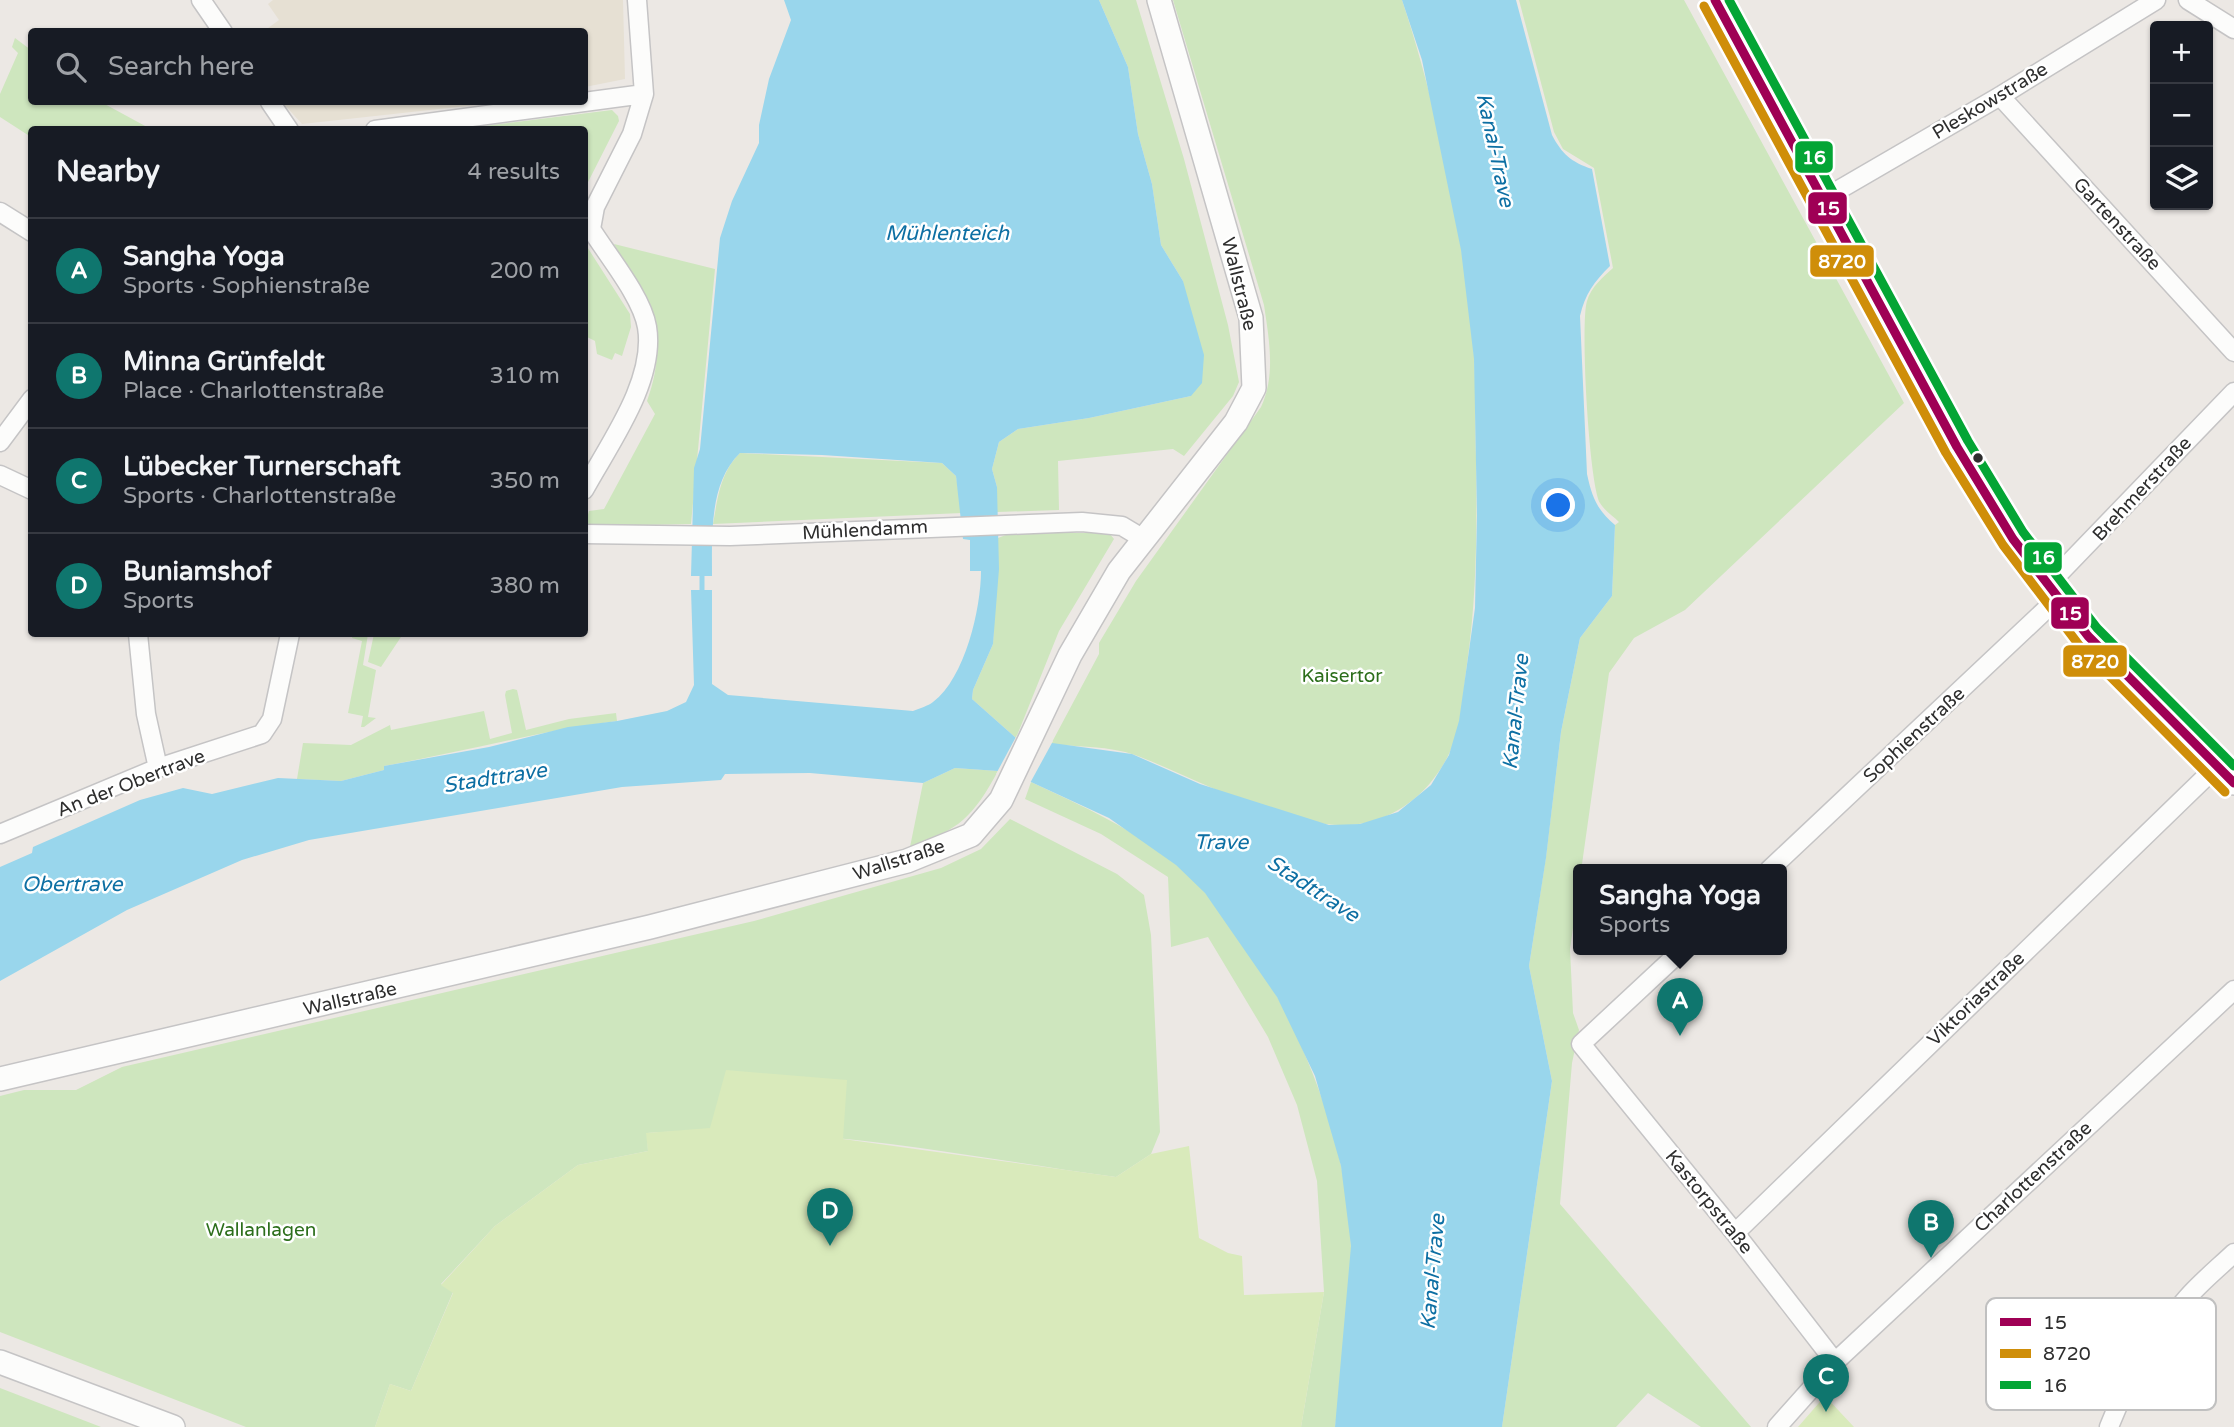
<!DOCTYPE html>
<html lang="en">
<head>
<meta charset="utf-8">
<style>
  :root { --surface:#171b24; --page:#20242c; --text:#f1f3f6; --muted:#9ea1a6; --line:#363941; --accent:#0f766e }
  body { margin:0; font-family:"Varela Round",sans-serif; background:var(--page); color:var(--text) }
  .controls { position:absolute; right:21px; top:21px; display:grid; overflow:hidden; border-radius:7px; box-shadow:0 2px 5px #0004 }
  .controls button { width:63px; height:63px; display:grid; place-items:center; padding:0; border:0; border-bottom:2px solid var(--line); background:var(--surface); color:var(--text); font:35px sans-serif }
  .you { position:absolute; left:1559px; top:506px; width:24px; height:24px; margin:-18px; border:5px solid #fff; border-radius:50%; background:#1a73e8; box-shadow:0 0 0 10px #1a73e833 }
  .badge { display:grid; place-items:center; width:46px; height:46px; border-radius:50%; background:var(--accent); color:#fff; font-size:23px; font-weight:700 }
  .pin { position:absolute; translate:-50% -58px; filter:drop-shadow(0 2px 4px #0008) }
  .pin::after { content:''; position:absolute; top:37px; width:24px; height:21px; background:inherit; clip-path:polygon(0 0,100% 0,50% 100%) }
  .popup { position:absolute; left:1573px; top:864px; width:214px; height:91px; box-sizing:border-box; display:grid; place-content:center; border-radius:7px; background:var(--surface); filter:drop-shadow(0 2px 5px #0005); font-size:23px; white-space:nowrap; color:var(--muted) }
  .popup b { font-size:26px; color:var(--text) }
  .popup::after { content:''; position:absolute; left:50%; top:100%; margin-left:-14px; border:14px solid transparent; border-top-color:var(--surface) }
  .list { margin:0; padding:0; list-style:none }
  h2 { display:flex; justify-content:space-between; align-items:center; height:91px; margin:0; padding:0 28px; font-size:30px }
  h2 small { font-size:23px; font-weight:400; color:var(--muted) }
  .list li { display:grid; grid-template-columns:46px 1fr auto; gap:21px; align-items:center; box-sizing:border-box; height:105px; padding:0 28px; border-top:2px solid var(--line) }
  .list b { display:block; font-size:26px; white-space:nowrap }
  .list p { margin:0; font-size:23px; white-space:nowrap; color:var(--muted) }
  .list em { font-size:23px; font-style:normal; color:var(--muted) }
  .icon { flex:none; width:38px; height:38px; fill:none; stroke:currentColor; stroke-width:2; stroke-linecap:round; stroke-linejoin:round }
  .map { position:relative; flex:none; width:2234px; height:1427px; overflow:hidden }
  .search { position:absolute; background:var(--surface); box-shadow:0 2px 5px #0004; left:28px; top:28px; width:560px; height:77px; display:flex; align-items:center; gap:18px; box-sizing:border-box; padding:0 24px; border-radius:7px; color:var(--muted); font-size:26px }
  .panel { position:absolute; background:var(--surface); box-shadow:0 2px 5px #0004; left:28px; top:126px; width:560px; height:511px; border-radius:7px }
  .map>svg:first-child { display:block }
  .education { fill:#e6e0d3 }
  .green { fill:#cee6be }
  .pitch { fill:#d9eabb }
  .water { fill:#99d6ec }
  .pier { fill:#ece8e4 }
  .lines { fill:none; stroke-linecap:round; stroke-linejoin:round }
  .stream { stroke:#99d6ec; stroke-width:5 }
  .street-casing { stroke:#c5c4c5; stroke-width:21 }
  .secondary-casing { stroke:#c5c4c5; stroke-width:26 }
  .street { stroke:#fcfcfb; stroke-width:18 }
  .secondary { stroke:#fcfcfb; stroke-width:23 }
  .bus-1-casing { stroke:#fff; stroke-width:14 }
  .bus-2-casing { stroke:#fff; stroke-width:14 }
  .bus-3-casing { stroke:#fff; stroke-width:14 }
  .bus-1 { stroke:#9f0055; stroke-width:9 }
  .bus-2 { stroke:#cf8e09; stroke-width:9 }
  .bus-3 { stroke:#04a535; stroke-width:9 }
  .bus-dot { fill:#2e2e2e; stroke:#fff; stroke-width:2.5 }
  .labels { text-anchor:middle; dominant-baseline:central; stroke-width:5; stroke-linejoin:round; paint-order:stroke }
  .street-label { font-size:19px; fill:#2e2e2e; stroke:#fff }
  .park-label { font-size:19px; fill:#2c6e1b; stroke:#fff }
  .water-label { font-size:21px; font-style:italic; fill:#0d6fa3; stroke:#fff }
  .key { fill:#fff; stroke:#c0c0c0; stroke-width:2 }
  .key-label { font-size:19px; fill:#2e2e2e }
  .line-badge { stroke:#fff; stroke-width:2.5 }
  .badge-label { font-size:19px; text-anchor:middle; font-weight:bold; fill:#fff }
</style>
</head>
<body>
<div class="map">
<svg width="2234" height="1427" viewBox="0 0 2234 1427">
  <rect width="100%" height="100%" fill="#ece8e4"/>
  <path class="education" d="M273,0H623L625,79L585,87L584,32L264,31L279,20L268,4Z
    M282,102H503L302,124Z"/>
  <path class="green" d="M1099,0H1136L1184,159L1228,325L1239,382L1233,396L1184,456L1173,449L1058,461L1059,510L997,512V487L992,469L999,442L1018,429L1089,418L1191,396L1183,281L1161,245L1152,184L1138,134L1128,67Z
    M1173,0H1402C1438,108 1465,242 1474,355C1476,390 1475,424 1476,458C1477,527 1477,595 1467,664C1463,693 1462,731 1447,758C1429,792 1398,818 1359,824C1293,834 1197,778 1135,755C1110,746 1078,747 1051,744L1099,654V643L1136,581L1261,407C1276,375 1269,339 1264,305Z
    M1519,0H1684L1904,403L1685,610L1634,638L1609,673L1570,949L1573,1013L1579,1030L1572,1063L1560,1204L1751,1427H1701L1648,1393L1616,1427H1502L1552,1081L1529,966L1546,857L1561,732L1580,638L1612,596L1615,525L1619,522C1613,516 1604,510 1600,503C1589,483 1580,323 1587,301C1591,287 1603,277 1613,268L1594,168L1563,149L1554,132Z
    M15,38L31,50L32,102H101L147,127L146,129L32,130L31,137L0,117V94L18,53L12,47Z
    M612,110L618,116L619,121L585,188L584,130L460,129Z
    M584,242L630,314L631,327L622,356L615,353L612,360L597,354L595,341L585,336Z
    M614,244L715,269L691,524L585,526L589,511L604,509L655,414L647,401C671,335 647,300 614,244Z
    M740,453L942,463L956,476L962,513L713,524C718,497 720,473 740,453Z
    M1011,533H1109L1114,539L1059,631L1016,738L972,699L973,690L993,644L998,538Z
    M353,634H368L363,665L376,670L368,717L376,718L364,727H361L363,716L348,713L362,641L352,638Z
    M374,634H403L381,667L368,662Z
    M513,689L517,690L526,730L569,719L616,713L617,721C539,731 462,752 384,766V770L341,781L297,779L303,743L351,745L390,725L391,730L484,711L490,739L512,733L505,695L506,691Z
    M955,768L998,771C973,817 959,830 910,847L923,783Z
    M1031,782C1082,806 1135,829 1178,866C1270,945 1351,1126 1351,1248C1350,1307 1344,1369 1335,1427H1301L1324,1292L1317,1181L1297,1105L1268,1037L1208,937L1171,947L1168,877L1101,834L1025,799Z
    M1010,819L1117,874L1144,895L1151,935L1160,1132L1151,1154L1116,1177C962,1156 803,1122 647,1133L648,1151L578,1165L495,1226L441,1284L453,1292L411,1391L390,1384L375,1427H246L0,1332V1096L24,1090H76L122,1067L754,921L941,868L981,849Z
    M0,1388L101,1427H0Z"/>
  <path class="pitch" d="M726,1070L847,1080L843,1139L1116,1177L1151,1154L1189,1146L1199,1238L1228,1253L1242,1256L1244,1295L1324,1292L1301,1427H375L390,1384L411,1391L453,1293L441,1285L495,1226L578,1165L648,1151L646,1133L710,1128Z
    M1825,1396L1854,1427H1798Z"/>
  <path class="water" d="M784,0H1099L1128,67L1138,134L1152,184L1161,245L1183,281L1204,355L1202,383L1191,396L1089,418L1018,429L999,442L992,469L997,487L999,569L993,644L973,690L972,699L1016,738L1132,754L1200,784L1329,825L1360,824L1398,812L1431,785L1449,755L1459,721L1475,608L1477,515L1474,359L1461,250L1422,60L1402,0H1516L1552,135C1562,154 1571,162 1592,169L1610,266C1594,282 1585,294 1580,316L1587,474C1592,497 1597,510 1615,525L1612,596L1580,638L1561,732L1546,858L1529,966L1552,1081L1502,1427H1335L1351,1246L1341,1166L1315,1076L1277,997L1205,893L1176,865L1109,818L1031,782L998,771L955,768L923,783L810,773L725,774L721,780L622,787L309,840L242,860L127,910L0,981V867L32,853L33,847L140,800L183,788L212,794L278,778L341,781L384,770V766L489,747L568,727L617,721L667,711L686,702L694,685L691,590H712V684L728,695L913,711C920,708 928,706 933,702C965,678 981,608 981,571H970V540L963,539L956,476L942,463L822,455L740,453C709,483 712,535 712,576H691L694,468L700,449L720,238L732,201L759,143V125L769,79L791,20Z"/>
  <path class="pier" d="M1017,735L1053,741L1029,785L996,774Z"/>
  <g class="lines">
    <path class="stream" d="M702,597V569"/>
    <defs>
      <path id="street" d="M201,0L223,32
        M2188,0L2234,29
        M2000,96L2234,352
        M270,102L289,130
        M375,130L644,94
        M1823,199L2002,95L2156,0
        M0,212L32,232
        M0,442L32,399
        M0,475L32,490
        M584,490C609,444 656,381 647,327C642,297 608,256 591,229L595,207L632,134L644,94L637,0
        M584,534L730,536L1082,522L1122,526L1142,538
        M2048,585L2234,392
        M138,634L146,714L158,768
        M0,834L158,768L262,734L272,719L290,634
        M1769,870L2057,599
        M1682,950L1581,1044L1735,1233L1835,1362
        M1735,1233L2217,766
        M1777,1427L1835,1362L2234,990
        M2109,1427C2125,1385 2157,1331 2187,1298C2201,1282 2218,1268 2234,1253"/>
      <path id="secondary" d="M1715,0L1957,447L2013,539L2088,636L2234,783
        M0,1079L650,927L907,861L971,835L1001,800L1070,655L1119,571L1236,422L1254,388L1251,318L1159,0
        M0,1362L173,1427"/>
    </defs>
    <use href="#street" class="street-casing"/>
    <use href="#secondary" class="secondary-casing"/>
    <use href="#street" class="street"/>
    <use href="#secondary" class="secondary"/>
    <defs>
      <path id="bus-1" d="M1715,0L1957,447L2013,539L2088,636L2234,783"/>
      <path id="bus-2" d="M1704,6L1946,453L2003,545L2079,645L2225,792"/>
      <path id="bus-3" d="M1729,0L1968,441L2023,532L2097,628L2234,766"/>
    </defs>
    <use href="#bus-1" class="bus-1-casing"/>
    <use href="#bus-2" class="bus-2-casing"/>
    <use href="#bus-3" class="bus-3-casing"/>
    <use href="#bus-1" class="bus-1"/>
    <use href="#bus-2" class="bus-2"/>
    <use href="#bus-3" class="bus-3"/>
  </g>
  <circle class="bus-dot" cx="1978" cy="458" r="6"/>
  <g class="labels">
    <g class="street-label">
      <text transform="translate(1990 101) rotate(-31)">Pleskowstraße</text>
      <text transform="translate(2117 224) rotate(47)">Gartenstraße</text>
      <text transform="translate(1239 284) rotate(76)">Wallstraße</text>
      <text transform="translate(2142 489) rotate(-47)">Brehmerstraße</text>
      <text transform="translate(865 530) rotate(-3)">Mühlendamm</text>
      <text transform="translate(1914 735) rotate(-43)">Sophienstraße</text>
      <text transform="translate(131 783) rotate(-21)">An der Obertrave</text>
      <text transform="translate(899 860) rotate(-18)">Wallstraße</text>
      <text transform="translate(350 999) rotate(-13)">Wallstraße</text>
      <text transform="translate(1976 999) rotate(-44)">Viktoriastraße</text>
      <text transform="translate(2033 1177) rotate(-43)">Charlottenstraße</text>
      <text transform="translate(1709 1202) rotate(51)">Kastorpstraße</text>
    </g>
    <g class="park-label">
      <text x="1342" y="676">Kaisertor</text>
      <text x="261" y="1230">Wallanlagen</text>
    </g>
    <g class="water-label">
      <text transform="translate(1495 150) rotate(78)">Kanal-Trave</text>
      <text x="947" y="233">Mühlenteich</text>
      <text transform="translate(1516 712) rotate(-84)">Kanal-Trave</text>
      <text transform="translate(495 778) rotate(-9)">Stadttrave</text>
      <text x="1221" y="842">Trave</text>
      <text x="72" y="884">Obertrave</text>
      <text transform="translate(1313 889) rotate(33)">Stadttrave</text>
      <text transform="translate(1433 1272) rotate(-85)">Kanal-Trave</text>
    </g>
  </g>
  <rect x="1986" y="1298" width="230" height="112" rx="10" class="key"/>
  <rect x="2000" y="1318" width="31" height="8" fill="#9f0055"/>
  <rect x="2000" y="1349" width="31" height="9" fill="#cf8e09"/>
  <rect x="2000" y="1381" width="31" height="8" fill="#04a535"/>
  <g class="key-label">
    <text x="2043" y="1329">15</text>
    <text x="2043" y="1360">8720</text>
    <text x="2043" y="1392">16</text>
  </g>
  <g class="line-badge">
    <rect x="1794" y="140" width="40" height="34" rx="7" fill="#04a535"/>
    <rect x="1807" y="191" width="41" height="34" rx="7" fill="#9f0055"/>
    <rect x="1809" y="244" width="66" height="34" rx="7" fill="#cf8e09"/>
    <rect x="2023" y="541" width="40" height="33" rx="7" fill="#04a535"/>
    <rect x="2050" y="596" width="40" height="34" rx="7" fill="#9f0055"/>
    <rect x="2062" y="644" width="66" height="34" rx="7" fill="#cf8e09"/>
  </g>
  <g class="badge-label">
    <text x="1814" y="164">16</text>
    <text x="1828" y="215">15</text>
    <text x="1842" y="268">8720</text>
    <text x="2043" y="564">16</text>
    <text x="2070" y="620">15</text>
    <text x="2095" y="668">8720</text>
  </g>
</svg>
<div class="controls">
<button>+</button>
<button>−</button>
<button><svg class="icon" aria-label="layers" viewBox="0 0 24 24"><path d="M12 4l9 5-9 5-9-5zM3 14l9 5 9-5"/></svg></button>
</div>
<div class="you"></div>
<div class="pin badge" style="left:1680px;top:1036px">A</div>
<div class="popup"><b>Sangha Yoga</b>Sports</div>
<div class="pin badge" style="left:1931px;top:1258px">B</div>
<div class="pin badge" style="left:1826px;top:1412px">C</div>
<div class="pin badge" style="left:830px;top:1246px">D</div>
<div class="search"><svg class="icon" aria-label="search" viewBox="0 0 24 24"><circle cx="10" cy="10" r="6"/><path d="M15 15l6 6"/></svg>Search here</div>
<section class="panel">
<h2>Nearby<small>4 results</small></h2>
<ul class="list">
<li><span class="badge">A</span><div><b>Sangha Yoga</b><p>Sports · Sophienstraße</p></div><em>200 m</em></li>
<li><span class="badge">B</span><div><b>Minna Grünfeldt</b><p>Place · Charlottenstraße</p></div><em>310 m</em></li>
<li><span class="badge">C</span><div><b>Lübecker Turnerschaft</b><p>Sports · Charlottenstraße</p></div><em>350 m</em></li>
<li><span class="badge">D</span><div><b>Buniamshof</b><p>Sports</p></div><em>380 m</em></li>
</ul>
</section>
</div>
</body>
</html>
